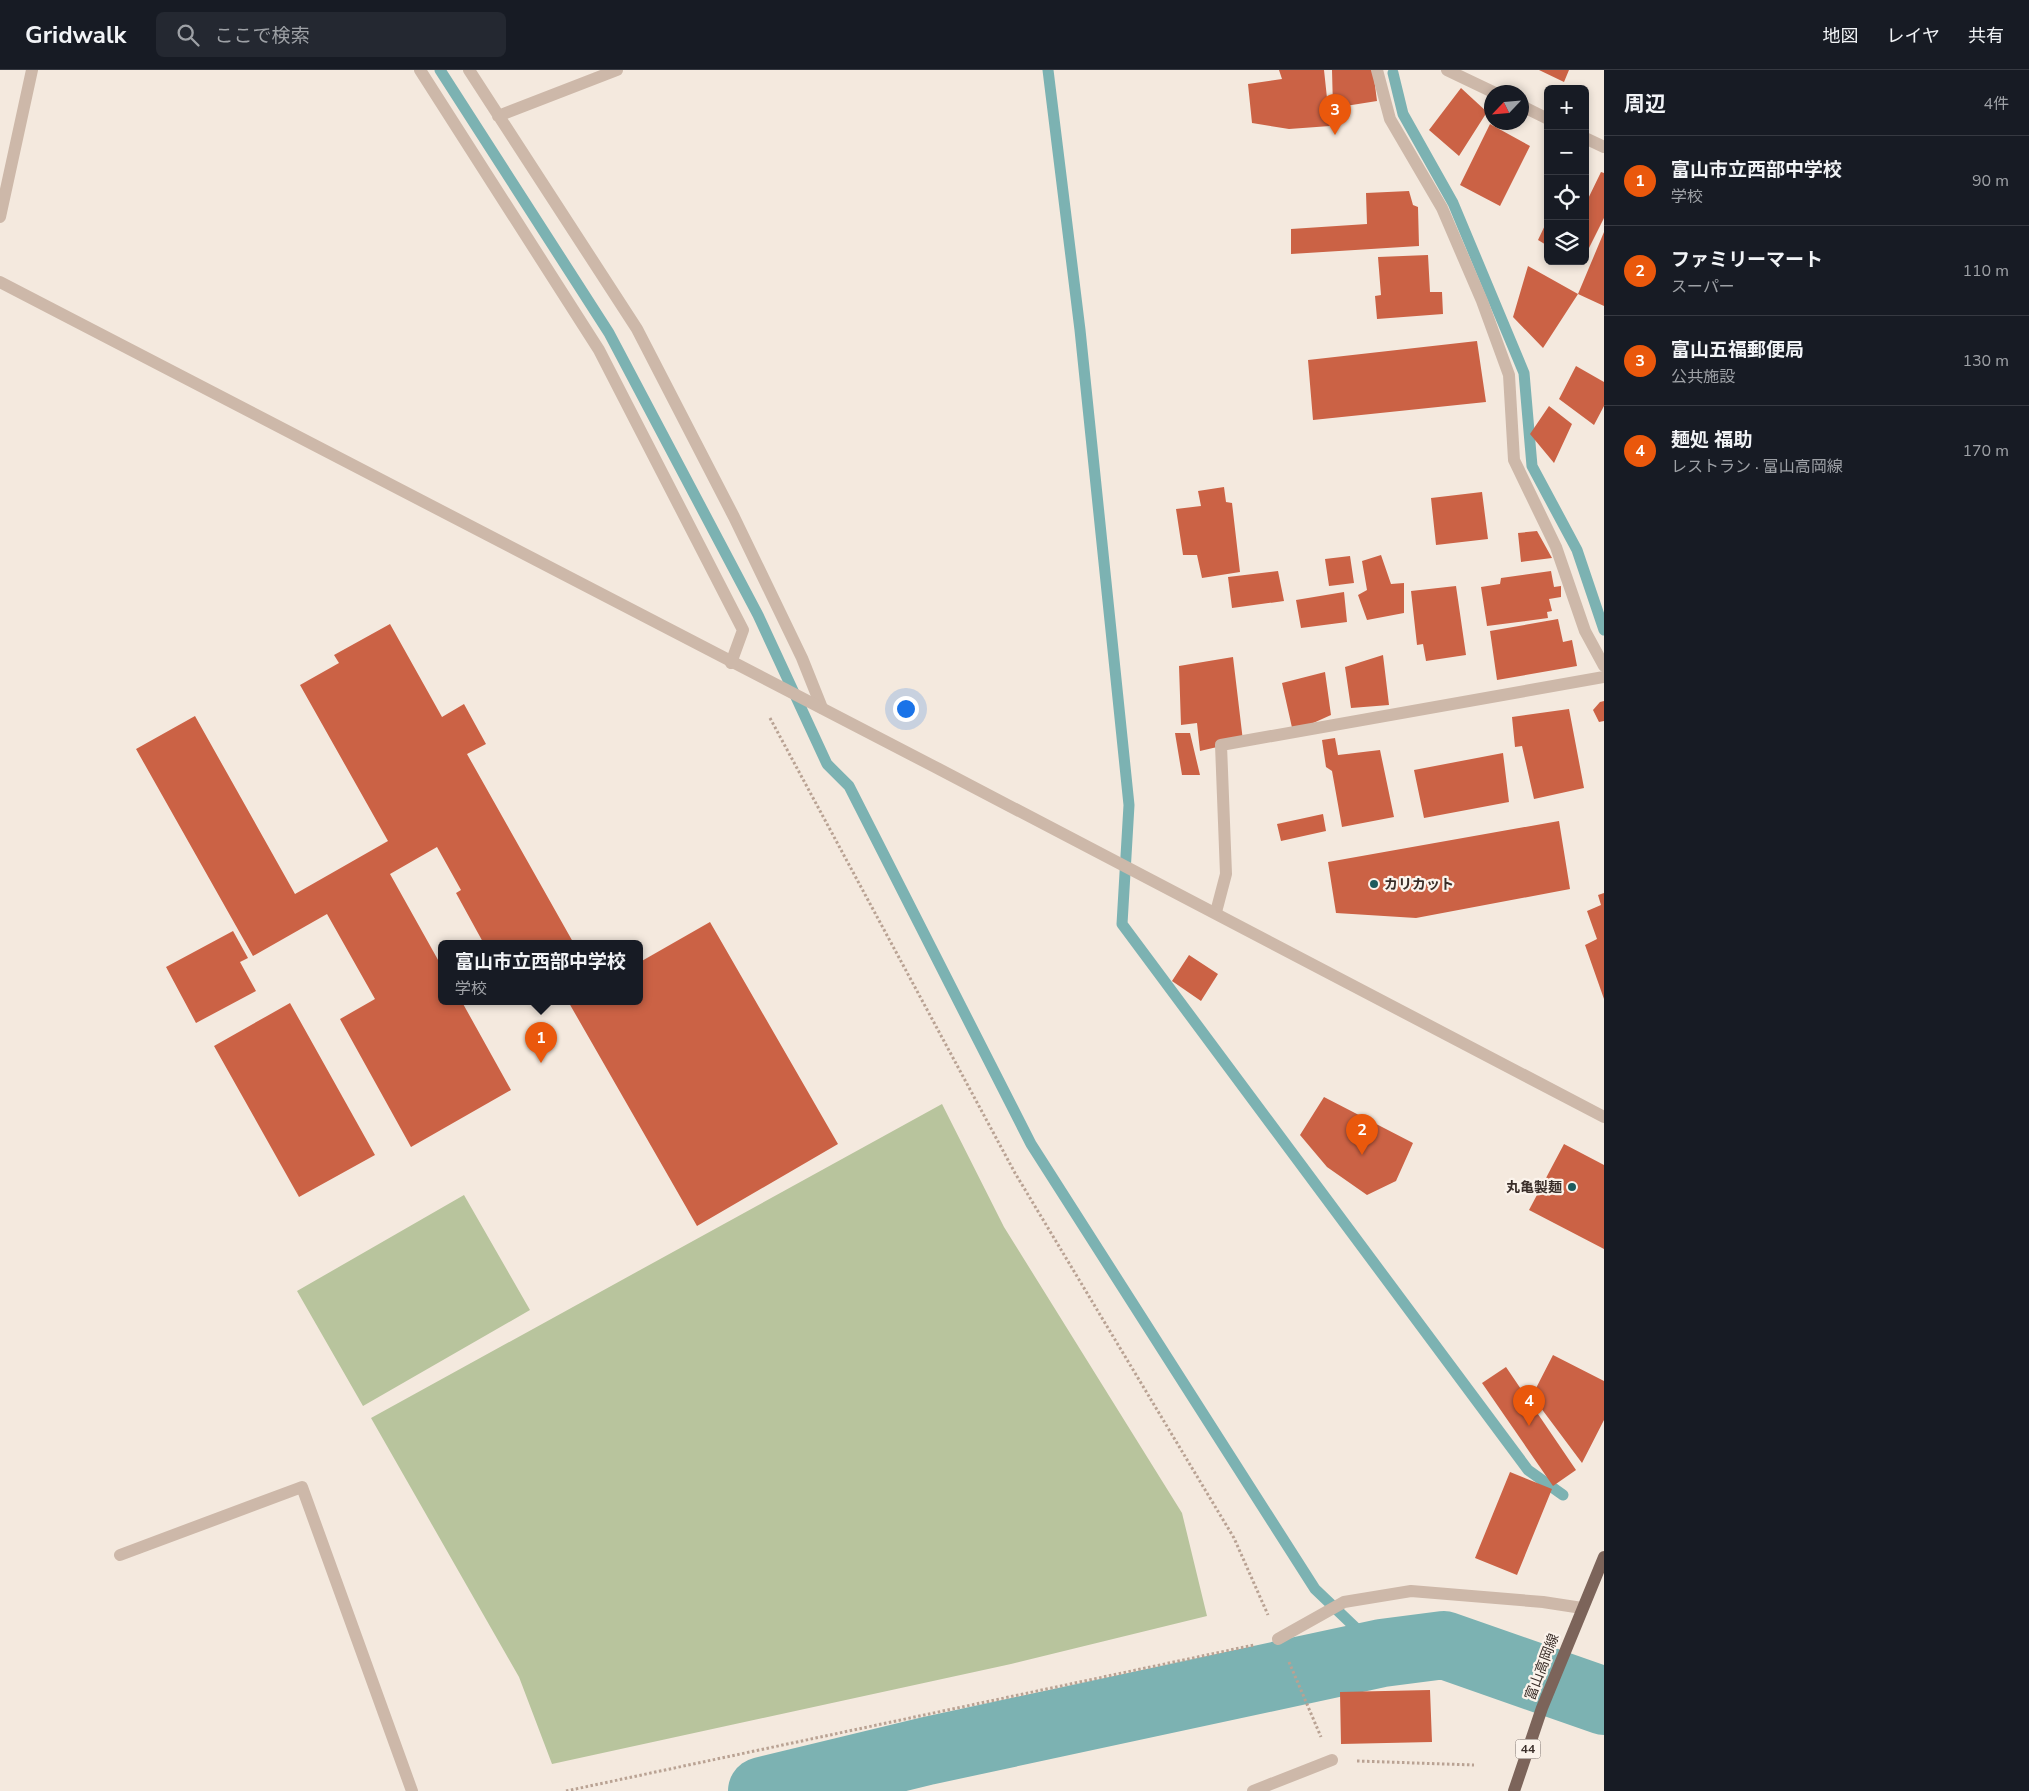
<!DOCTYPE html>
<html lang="ja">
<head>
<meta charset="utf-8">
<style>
  :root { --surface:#171b24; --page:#242831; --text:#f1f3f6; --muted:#9ea1a6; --line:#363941; --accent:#ea580c }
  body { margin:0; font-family:"Nunito Sans","Noto Sans JP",sans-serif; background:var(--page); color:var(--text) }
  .controls { position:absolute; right:15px; top:15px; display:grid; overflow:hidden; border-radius:8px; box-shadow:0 2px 8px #0003 }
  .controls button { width:45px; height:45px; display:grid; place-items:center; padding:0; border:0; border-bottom:1px solid var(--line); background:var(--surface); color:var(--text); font:25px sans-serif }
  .compass { position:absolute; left:1484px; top:15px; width:45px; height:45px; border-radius:50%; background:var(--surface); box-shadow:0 2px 8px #0003; rotate:244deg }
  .you { position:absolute; left:905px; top:638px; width:18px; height:18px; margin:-12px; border:4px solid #fff; border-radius:50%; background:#1a73e8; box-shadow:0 0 0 8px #1a73e833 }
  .badge { display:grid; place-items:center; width:32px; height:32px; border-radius:50%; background:var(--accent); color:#fff; font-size:16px; font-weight:700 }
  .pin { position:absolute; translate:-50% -41px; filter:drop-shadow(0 1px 2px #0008) }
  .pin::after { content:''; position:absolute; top:26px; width:18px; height:15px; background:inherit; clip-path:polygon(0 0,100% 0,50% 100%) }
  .popup { position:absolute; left:438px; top:870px; width:205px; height:65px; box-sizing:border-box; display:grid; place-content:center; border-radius:8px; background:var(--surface); filter:drop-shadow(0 1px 4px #0005); font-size:16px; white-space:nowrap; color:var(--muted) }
  .popup b { font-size:19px; color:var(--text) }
  .popup::after { content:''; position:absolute; left:50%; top:100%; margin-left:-10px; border:10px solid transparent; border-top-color:var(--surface) }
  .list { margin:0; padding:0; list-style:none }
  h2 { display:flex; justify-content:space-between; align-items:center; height:65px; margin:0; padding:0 20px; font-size:21px }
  h2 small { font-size:16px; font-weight:400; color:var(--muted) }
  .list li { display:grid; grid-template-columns:32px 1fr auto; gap:15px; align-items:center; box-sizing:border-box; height:90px; padding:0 20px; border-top:1px solid var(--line) }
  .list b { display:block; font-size:19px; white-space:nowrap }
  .list p { margin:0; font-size:16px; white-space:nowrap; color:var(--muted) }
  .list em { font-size:16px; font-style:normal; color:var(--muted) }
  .icon { flex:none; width:28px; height:28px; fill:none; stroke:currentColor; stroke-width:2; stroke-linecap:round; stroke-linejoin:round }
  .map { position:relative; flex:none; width:1604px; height:1721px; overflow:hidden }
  header { display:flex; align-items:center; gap:30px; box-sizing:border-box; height:70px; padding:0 25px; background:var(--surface); border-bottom:1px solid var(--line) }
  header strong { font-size:24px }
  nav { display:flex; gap:28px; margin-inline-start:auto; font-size:18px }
  .search { width:350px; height:45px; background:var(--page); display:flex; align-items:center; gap:12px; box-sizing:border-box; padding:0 18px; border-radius:8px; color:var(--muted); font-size:19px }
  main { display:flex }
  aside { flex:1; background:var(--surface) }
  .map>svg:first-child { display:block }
  .green { fill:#b8c49d }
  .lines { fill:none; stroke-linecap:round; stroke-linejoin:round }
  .stream { stroke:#7cb2b2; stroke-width:11 }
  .river { stroke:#7cb2b2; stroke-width:68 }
  .building { fill:#cb6245 }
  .path { stroke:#b9a293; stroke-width:3; stroke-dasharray:2.5 2.5; stroke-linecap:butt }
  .service { stroke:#cdb8a9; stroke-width:12 }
  .minor { stroke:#cdb8a9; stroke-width:12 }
  .tertiary { stroke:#cdb8a9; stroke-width:12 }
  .primary { stroke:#7c645a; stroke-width:12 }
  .poi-dot { fill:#1d5b5d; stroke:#fbf3eb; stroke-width:2 }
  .labels { text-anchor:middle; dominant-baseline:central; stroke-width:4.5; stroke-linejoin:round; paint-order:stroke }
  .shield { fill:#fbf3eb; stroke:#746963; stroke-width:1 }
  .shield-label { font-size:12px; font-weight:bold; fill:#3a2e29 }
  .poi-label { font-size:14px; font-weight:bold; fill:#3a2e29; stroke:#fbf3eb; text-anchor:start }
  .street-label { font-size:14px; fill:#3a2e29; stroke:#fbf3eb }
</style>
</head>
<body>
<header>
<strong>Gridwalk</strong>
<div class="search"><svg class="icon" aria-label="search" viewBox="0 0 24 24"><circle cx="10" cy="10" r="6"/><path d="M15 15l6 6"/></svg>ここで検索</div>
<nav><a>地図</a><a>レイヤ</a><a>共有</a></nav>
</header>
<main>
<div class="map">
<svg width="1604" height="1721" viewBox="0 0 1604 1721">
  <rect width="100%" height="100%" fill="#f4e9de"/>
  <path class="green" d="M942,1034L1004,1157L1182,1443L1207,1546L1011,1594L552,1694L519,1607L371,1348Z
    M464,1125L530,1240L363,1336L297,1221Z"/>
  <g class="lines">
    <path class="stream" d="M440,0L609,263L758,545L827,694L849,716L1031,1074L1315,1519L1382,1583
      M1048,0L1080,260L1129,735L1122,854L1528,1400L1563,1425
      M1393,3L1403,44L1453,133L1524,303L1532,396L1577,480L1604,560"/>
    <path class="river" d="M762,1721L927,1681L1382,1583L1444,1575L1604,1631"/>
  </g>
  <path class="building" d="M1279,0H1324L1330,56L1289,59L1252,53L1248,14L1282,9Z
    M1332,0H1373L1377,31L1333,38Z
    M1539,0H1569L1564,12Z
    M1461,18L1487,42L1459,86L1429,60Z
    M1490,54L1530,76L1500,136L1460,115Z
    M1601,102L1604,103V148L1585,186V135Z
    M1409,121L1413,135L1418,137L1419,176L1291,184V159L1367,154L1366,123Z
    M1548,149V176L1538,170Z
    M1604,162V236L1578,224L1543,278L1513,247L1528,196L1578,224Z
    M1428,185L1430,222H1442L1443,244L1377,249L1375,226L1381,225L1378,187Z
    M1477,271L1486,332L1313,350L1308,290Z
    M1576,296L1604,312V336L1594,355L1559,329Z
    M1549,336L1572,354L1554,393L1530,364Z
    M1224,417L1226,432L1232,433L1240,502L1202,508L1197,485H1183L1176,439L1201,436L1198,421Z
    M1482,422L1488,469L1436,475L1431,428Z
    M1537,461L1552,488L1521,492L1518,463Z
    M1381,485L1391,514L1404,513V543L1367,550L1358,525L1367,520L1362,491Z
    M1350,486L1354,513L1329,516L1325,489Z
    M1278,501L1284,531L1232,538L1228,507Z
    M1551,501L1554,517L1561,516V527L1549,529L1552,541L1547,542L1548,548L1487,556L1481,517L1500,514L1501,508Z
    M1456,516L1466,585L1426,591L1423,574L1417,575L1411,521Z
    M1344,522L1347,552L1301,558L1296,530Z
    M1558,549L1563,572L1572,570L1577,596L1497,610L1490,561Z
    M390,554L442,647L464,634L486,674L467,684L573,872L569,874H484L456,823L461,820L437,777L390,804L442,897V932H462L511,1020L411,1077L340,949L375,929L327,844L253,886L136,679L195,646L295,824L388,771L300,615L339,593L334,585Z
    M1383,585L1389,635L1351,638L1345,597Z
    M1233,587L1243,671L1200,681L1197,653L1181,655L1179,596Z
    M1325,602L1331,645L1293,662L1282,613Z
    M1604,631V651L1599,652L1593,640L1600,632Z
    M1569,639L1584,718L1534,729L1522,676L1515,677L1512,647Z
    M1175,663H1190L1200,705H1182Z
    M1335,668L1338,685L1380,680L1394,747L1342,757L1332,701L1326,697L1322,670Z
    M1503,683L1509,732L1424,748L1414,700Z
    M1323,744L1326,761L1281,771L1277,754Z
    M1559,751L1570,819L1416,848L1336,843L1328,792Z
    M1604,823V929L1585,875L1597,869L1587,841L1601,835L1598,825Z
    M710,852L838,1074L697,1156L569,933L640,932V892Z
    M233,861L248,888L240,892L256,921L196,953L166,897Z
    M1189,885L1218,904L1201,931L1172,911Z
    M290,933L375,1085L299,1127L214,976Z
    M1324,1027L1413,1073L1396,1111L1367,1125L1327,1097L1300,1065Z
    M1564,1074L1604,1095V1179L1529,1140Z
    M1553,1285L1604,1311V1350L1582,1393L1532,1326Z
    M1506,1297L1576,1400L1553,1416L1482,1313Z
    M1510,1402L1552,1419L1517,1505L1475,1488Z
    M1430,1620L1432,1672L1341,1674L1340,1622Z"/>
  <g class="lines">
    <path class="path" d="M770,648L1015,1103L1234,1468L1268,1545
      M1289,1592L1321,1667
      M1357,1691L1474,1695
      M566,1721L1254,1575"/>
    <path class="service" d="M1253,1721L1332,1690"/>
    <path class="minor" d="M420,0L599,280L743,560L731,593
      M469,0L637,259L734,447L802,588L822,638
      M1377,0L1390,49L1442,138L1482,231L1509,305L1514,390L1556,477L1585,561L1604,596
      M1447,0L1493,22
      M1522,36L1548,49
      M498,46L617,0
      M1585,68L1604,77
      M0,147L32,0
      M1216,842L1226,804L1221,675L1604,607
      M120,1485L302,1417L412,1721
      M1278,1569L1344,1532L1411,1521L1543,1532L1582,1538"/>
    <path class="tertiary" d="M0,212C535,491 1071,765 1604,1047"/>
    <path class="primary" d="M1514,1721L1542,1638L1604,1487"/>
  </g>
  <g class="poi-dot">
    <circle cx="1374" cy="814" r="5"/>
    <circle cx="1572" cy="1117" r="5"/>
  </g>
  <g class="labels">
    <rect class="shield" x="1515.5" y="1669.5" width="25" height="19" rx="4"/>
    <g class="shield-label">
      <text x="1528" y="1679">44</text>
    </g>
    <g class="poi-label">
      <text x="1384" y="814">カリカット</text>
      <text x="1562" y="1117" text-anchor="end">丸亀製麺</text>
    </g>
    <g class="street-label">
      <text transform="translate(1542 1597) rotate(-69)">富山高岡線</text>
    </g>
  </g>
</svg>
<div class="controls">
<button>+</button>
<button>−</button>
<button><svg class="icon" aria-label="locate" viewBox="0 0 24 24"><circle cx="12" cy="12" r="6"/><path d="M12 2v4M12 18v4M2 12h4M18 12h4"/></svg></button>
<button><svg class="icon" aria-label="layers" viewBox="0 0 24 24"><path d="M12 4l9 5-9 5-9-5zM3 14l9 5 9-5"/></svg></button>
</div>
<svg class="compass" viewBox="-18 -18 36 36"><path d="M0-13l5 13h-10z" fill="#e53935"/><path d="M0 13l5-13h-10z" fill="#9ea1a6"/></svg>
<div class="you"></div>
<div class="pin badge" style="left:541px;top:993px">1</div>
<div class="popup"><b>富山市立西部中学校</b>学校</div>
<div class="pin badge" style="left:1362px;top:1085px">2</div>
<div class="pin badge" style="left:1335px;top:65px">3</div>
<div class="pin badge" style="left:1529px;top:1356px">4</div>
</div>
<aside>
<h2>周辺<small>4件</small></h2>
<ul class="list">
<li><span class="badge">1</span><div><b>富山市立西部中学校</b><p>学校</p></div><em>90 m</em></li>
<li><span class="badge">2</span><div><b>ファミリーマート</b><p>スーパー</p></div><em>110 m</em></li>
<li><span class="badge">3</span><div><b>富山五福郵便局</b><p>公共施設</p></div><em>130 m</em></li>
<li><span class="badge">4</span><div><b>麺処 福助</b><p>レストラン · 富山高岡線</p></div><em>170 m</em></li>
</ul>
</aside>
</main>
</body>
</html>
